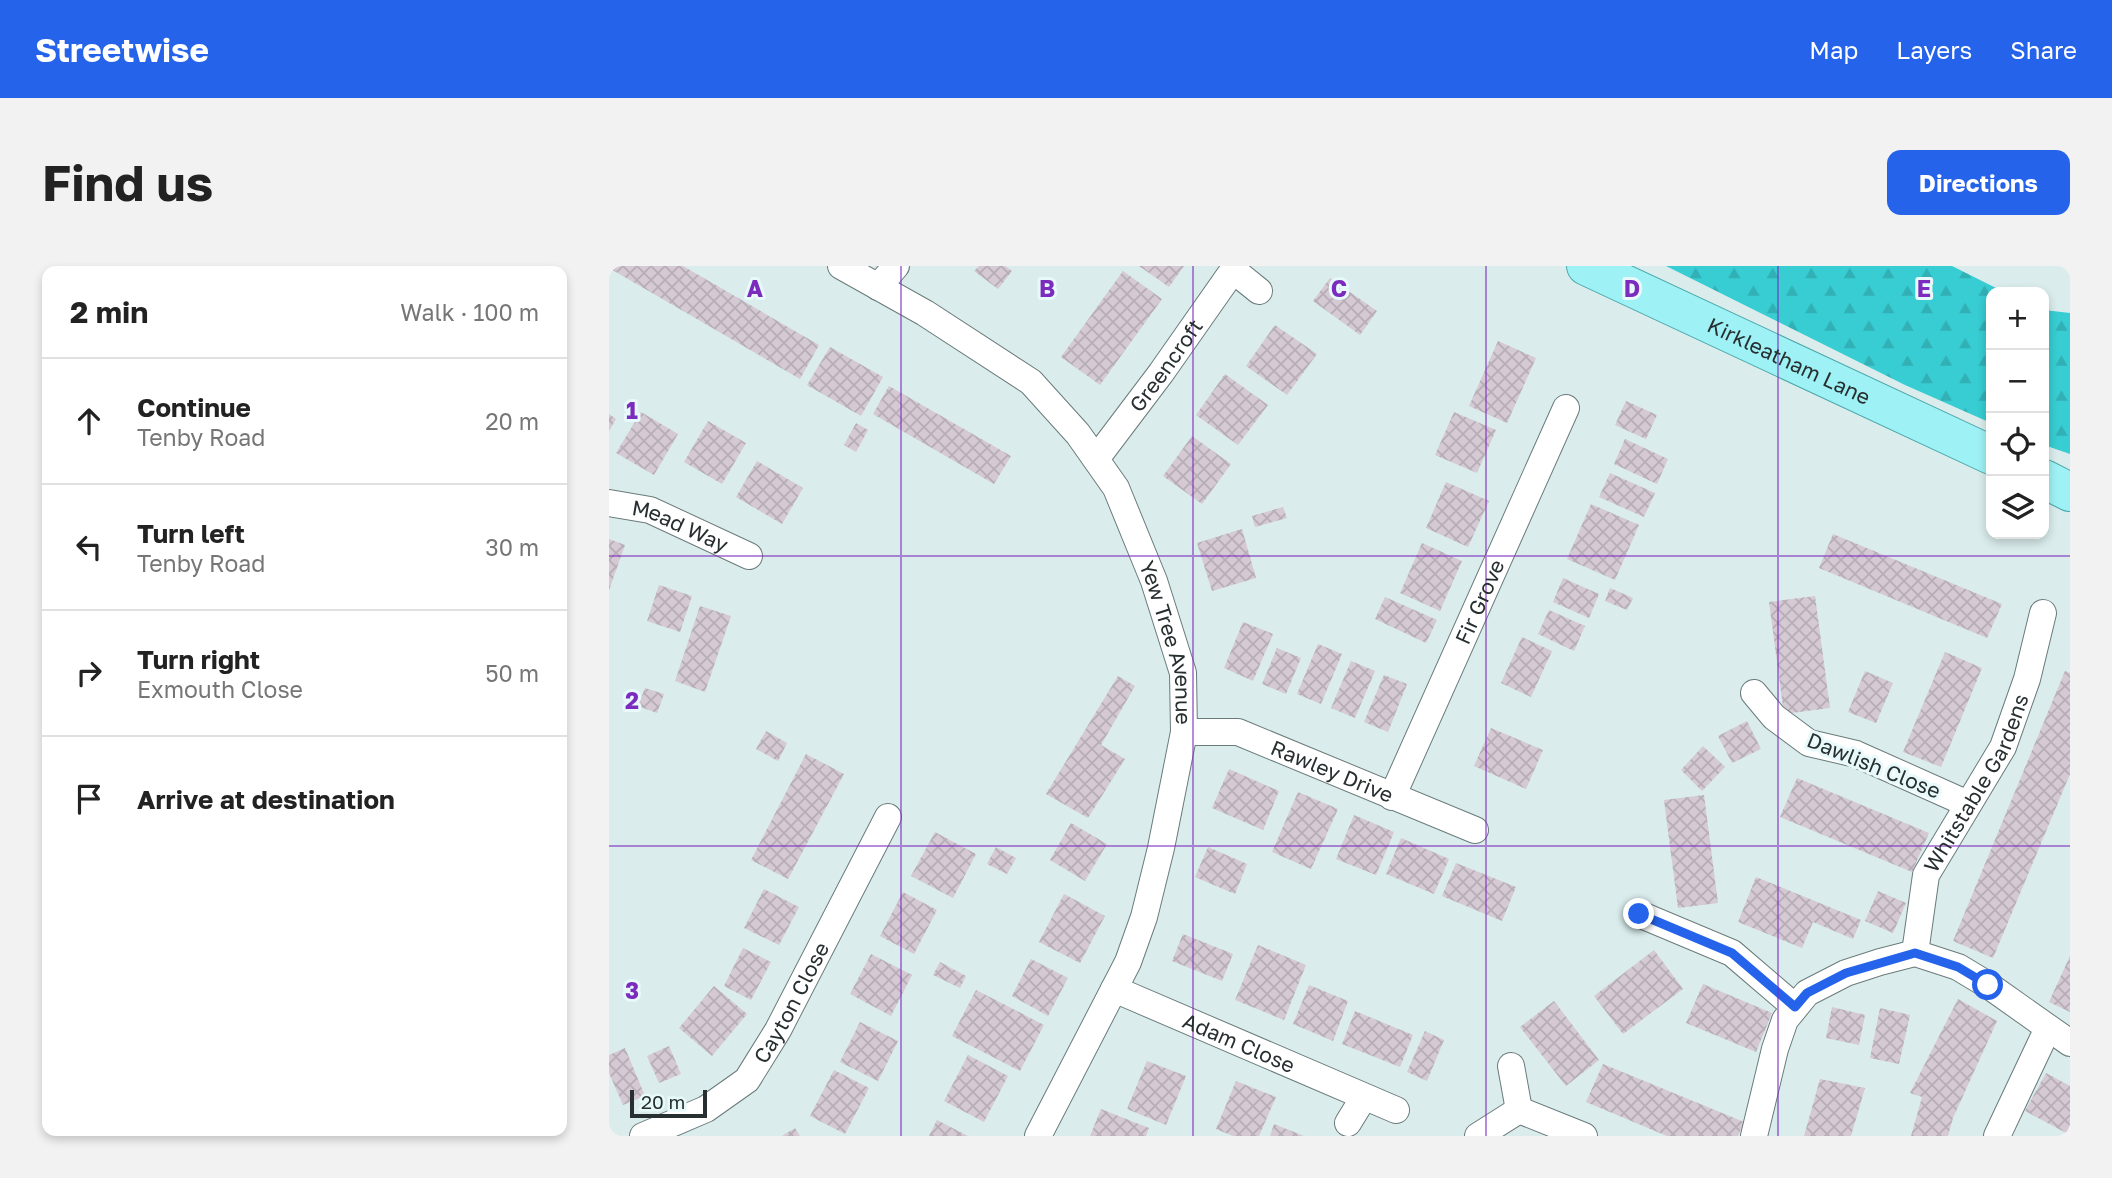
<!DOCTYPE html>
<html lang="en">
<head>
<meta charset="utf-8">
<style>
  :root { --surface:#fff; --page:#f2f2f2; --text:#222; --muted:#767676; --line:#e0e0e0; --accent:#2563eb }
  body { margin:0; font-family:"Golos Text",sans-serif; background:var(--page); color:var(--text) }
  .controls { position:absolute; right:21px; top:21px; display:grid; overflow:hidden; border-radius:14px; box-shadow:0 4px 10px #0003 }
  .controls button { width:63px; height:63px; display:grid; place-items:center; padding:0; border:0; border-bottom:2px solid var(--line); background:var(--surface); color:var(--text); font:35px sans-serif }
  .scale { position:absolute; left:21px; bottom:18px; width:77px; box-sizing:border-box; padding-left:7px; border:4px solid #282f30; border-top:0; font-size:19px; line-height:24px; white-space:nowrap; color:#282f30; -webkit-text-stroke:5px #e7f9fa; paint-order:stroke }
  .stop { position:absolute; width:21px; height:21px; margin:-16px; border:5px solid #2563eb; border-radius:50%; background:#fff }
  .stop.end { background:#2563eb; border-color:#fff; box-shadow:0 2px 7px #0008 }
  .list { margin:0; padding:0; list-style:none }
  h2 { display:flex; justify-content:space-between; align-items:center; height:91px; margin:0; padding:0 28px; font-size:30px }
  h2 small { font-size:23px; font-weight:400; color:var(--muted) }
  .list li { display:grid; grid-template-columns:46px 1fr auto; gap:21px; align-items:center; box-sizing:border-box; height:126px; padding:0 28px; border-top:2px solid var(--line) }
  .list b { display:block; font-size:26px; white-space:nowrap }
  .list p { margin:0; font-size:23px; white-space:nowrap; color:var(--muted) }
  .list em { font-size:23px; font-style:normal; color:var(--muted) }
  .icon { flex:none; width:38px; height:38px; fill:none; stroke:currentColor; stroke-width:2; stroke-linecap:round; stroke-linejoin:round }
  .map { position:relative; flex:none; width:1461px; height:870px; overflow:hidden; border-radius:14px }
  header { display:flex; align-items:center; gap:42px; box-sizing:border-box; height:98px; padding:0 35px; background:var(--accent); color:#fff }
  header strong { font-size:33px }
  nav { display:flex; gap:38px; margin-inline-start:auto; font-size:24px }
  .intro { display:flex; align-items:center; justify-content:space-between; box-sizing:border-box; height:168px; padding:0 42px }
  h1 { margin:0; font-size:49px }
  .button { padding:18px 32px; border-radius:14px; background:var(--accent); color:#fff; font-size:24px; font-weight:700 }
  main { display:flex; gap:42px; padding:0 42px }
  aside { flex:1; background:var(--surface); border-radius:14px; box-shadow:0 4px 10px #0003 }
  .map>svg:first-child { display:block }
  .forest { fill:url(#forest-firs) }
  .building { fill:url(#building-cross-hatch) }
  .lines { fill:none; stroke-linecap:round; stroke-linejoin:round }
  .minor-casing { stroke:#6a7b7b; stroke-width:28 }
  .primary-casing { stroke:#4ba7aa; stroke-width:40 }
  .minor { stroke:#fff; stroke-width:26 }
  .primary { stroke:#9ef1f4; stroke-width:38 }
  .route { stroke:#2563eb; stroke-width:9 }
  .grid { fill:none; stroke:#7b2cbf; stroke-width:2; stroke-opacity:0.55 }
  .labels { text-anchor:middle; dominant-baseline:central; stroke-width:6; stroke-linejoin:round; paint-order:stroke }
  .street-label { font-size:21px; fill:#282f30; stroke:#e7f9fa }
  .grid-label { font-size:23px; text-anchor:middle; font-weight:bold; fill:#7b2cbf; stroke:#e7f9fa; stroke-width:6; stroke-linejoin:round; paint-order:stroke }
</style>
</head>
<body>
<header>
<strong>Streetwise</strong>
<nav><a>Map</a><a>Layers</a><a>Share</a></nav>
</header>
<div class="intro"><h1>Find us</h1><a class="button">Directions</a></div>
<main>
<aside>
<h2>2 min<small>Walk · 100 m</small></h2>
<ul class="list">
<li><svg class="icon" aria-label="ahead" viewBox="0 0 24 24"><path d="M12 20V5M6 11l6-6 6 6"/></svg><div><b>Continue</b><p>Tenby Road</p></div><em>20 m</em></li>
<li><svg class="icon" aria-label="left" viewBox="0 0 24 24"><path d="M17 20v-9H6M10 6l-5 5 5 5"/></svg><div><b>Turn left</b><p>Tenby Road</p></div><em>30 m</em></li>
<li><svg class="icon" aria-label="right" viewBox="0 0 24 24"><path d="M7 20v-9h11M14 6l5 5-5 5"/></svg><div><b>Turn right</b><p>Exmouth Close</p></div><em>50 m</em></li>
<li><svg class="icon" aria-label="arrive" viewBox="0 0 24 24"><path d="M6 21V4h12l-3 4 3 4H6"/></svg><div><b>Arrive at destination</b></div></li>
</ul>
</aside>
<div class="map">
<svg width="1461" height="870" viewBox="0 0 1461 870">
  <defs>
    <pattern id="forest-firs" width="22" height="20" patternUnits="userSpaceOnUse" patternTransform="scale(1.75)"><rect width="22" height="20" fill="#37cdd2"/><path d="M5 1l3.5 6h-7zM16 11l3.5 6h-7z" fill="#31b0b5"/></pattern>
    <pattern id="building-cross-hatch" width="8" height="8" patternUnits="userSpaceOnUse" patternTransform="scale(1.75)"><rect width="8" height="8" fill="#d5c9d4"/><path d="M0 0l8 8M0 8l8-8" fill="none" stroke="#b7adb6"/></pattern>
  </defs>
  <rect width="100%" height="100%" fill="#daecec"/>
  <path class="forest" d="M1057,0H1343L1395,26H1382V157L1296,119Z
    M1435,44L1461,47V188L1435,179Z"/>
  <path class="building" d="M0,0H74L210,79L191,113L0,2Z
    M370,0H396L403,5L389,23L365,5Z
    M530,0H575L560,21Z
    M514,5L553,33L491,119L452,91Z
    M721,12L768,45L751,69L704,35Z
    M666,59L708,88L678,129L637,100Z
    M889,75L927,92L898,157L860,140Z
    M221,81L274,111L252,150L198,119Z
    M616,108L659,139L629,179L587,149Z
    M280,120L402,190L385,218L264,148Z
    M1017,135L1048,149L1037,173L1006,159Z
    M32,146L69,168L45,209L7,187Z
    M845,146L887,164L868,207L826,189Z
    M0,148L7,153L0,165Z
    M99,155L137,177L113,218L75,196Z
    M247,157L259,164L247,186L235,179Z
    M583,170L622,198L593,238L554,210Z
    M1016,173L1059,193L1048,218L1005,198Z
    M148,195L194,222L173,258L127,231Z
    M1001,207L1046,227L1035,251L990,231Z
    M837,216L880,235L859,281L817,262Z
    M982,238L1030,259L1006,314L958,293Z
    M674,241L678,252L646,261L643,250Z
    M633,263L647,312L603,325L588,277Z
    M1224,268L1393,338L1378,372L1210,302Z
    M0,273L16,279L0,324Z
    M813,277L853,295L831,345L791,327Z
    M954,312L990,328L980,352L944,336Z
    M50,319L83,330L71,366L38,355Z
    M1001,322L1024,332L1018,344L996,335Z
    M1206,330L1221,442L1175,448L1160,336Z
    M776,331L828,354L817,377L766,353Z
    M91,340L122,350L96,426L66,415Z
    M940,344L976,360L965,385L929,368Z
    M634,356L664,368L644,415L615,402Z
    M913,371L943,385L922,431L892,417Z
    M709,378L733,388L712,438L688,428Z
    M668,382L692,392L677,428L653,418Z
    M1336,386L1373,402L1332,501L1294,486Z
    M742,395L766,405L746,452L722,442Z
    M1256,405L1284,417L1267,457L1239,446Z
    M1456,405L1461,407V508L1384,692L1344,675Z
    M775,409L798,418L779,466L755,456Z
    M509,410L526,420L492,479L516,493L479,552L437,528Z
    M36,422L55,428L48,447L29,440Z
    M1138,455L1152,483L1123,497L1109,470Z
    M882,462L934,484L917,523L865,500Z
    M157,465L178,477L169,495L147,483Z
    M1094,480L1116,501L1093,525L1072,504Z
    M197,488L235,508L179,613L142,594Z
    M620,503L670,525L654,564L603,542Z
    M1188,512L1320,567L1303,606L1171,551Z
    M689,526L729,543L702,603L663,586Z
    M1095,529L1109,637L1069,642L1055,534Z
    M745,549L785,566L767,609L727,593Z
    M462,557L498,578L476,615L441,594Z
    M326,566L367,588L344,632L302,610Z
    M792,572L840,593L825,628L777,608Z
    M387,581L407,592L398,608L378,598Z
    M599,581L638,598L626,628L586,611Z
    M847,597L907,621L893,655L833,630Z
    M1147,611L1252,654L1244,673L1204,656L1193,682L1129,656Z
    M155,623L190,641L170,679L135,662Z
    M1269,625L1297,637L1284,667L1256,655Z
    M294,626L328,644L305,688L271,670Z
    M455,628L496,650L471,697L430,676Z
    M574,668L624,688L613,715L563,695Z
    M649,679L697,699L675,754L626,734Z
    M134,682L162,696L142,734L115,720Z
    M1045,684L1074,723L1014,768L985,730Z
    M262,688L303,709L282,750L241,728Z
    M1461,690V746L1440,736Z
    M422,693L459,712L439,750L403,730Z
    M331,696L357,710L351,722L324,709Z
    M1094,718L1163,747L1147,786L1077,757Z
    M700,719L739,735L724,775L684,758Z
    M105,720L138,748L103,790L70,762Z
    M367,724L435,759L411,805L343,770Z
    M1349,733L1388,755L1344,852L1339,870H1302L1313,831L1301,827Z
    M945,735L990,794L957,820L911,761Z
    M1223,741L1256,749L1250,779L1217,772Z
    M1271,742L1301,749L1290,798L1261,792Z
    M746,745L804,769L791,801L733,778Z
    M251,756L289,775L269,815L231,796Z
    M816,765L835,774L818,815L798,806Z
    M60,780L72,808L50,817L38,790Z
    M16,782L36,830L14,839L0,807V789Z
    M359,789L399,810L375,856L335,835Z
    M538,795L577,810L557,859L518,843Z
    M994,798L1135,856L1129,870H1058L977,836Z
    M225,804L260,822L236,868L201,850Z
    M1437,807L1461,820V869L1416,845Z
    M1211,813L1256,822L1242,870H1195Z
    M627,815L667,831L650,870H624L607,863Z
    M492,843L540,862L537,870H481Z
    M328,854L359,870H320Z
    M665,858L695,870H661Z
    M186,862L191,870H173Z"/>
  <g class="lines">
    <defs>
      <g id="minor">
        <path id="s1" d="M232,0L316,47L422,116L469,168L507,222L545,315L574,407L575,466L552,582L535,651L519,696L429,870"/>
        <path d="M624,4L650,25"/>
        <path d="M269,21L287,0"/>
        <path id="s2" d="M487,193L552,107L627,0"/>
        <path id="s3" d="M0,237L41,244L140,290"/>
        <path d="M1145,427L1165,451L1200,477L1247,488L1359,538"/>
        <path id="s4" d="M575,466H629L866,564"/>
        <path id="s5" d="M783,531L957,142"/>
        <path d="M1030,648L1123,687L1186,741"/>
        <path id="s6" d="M1306,687L1317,609L1394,481L1418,413L1434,347"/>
        <path id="s7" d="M505,723L787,844"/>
        <path d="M902,800L910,844"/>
        <path d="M739,857L755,831"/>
        <path id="s8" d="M34,870L97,843L138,814L169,764L279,551"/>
        <path d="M869,870L910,844L975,870"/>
        <path d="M1145,870L1166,783L1176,754L1198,727L1237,707L1271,696L1306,687L1349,701L1379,719L1461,777"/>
        <path d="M1388,870L1439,762"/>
      </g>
      <g id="primary">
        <path id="s9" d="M977,0L1382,189"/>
        <path d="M1435,213L1461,226"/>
      </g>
    </defs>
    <use href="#minor" class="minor-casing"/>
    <use href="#primary" class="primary-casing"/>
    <use href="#minor" class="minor"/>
    <use href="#primary" class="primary"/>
  </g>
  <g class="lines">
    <path class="route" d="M1030,648L1123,687L1186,741L1198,727L1237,707L1306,687L1349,701L1379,719"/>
  </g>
  <path class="grid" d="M292,0V870M584,0V870M877,0V870M1169,0V870M0,290H1461M0,580H1461"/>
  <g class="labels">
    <g class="street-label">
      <text stroke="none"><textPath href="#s9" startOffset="224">Kirkleatham Lane</textPath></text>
      <text stroke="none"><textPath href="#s2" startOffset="117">Greencroft</textPath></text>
      <text stroke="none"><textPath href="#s3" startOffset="75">Mead Way</textPath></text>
      <text stroke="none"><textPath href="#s5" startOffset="214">Fir Grove</textPath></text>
      <text stroke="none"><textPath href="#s1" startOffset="523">Yew Tree Avenue</textPath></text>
      <text transform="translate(1265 499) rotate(22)">Dawlish Close</text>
      <text stroke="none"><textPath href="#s4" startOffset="156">Rawley Drive</textPath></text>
      <text stroke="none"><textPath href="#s6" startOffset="184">Whitstable Gardens</textPath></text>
      <text stroke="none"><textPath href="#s8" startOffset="208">Cayton Close</textPath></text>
      <text stroke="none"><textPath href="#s7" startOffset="136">Adam Close</textPath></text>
    </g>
  </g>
  <g class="grid-label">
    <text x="146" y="31">A</text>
    <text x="438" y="31">B</text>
    <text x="730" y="31">C</text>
    <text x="1023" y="31">D</text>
    <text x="1315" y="31">E</text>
    <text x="23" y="153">1</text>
    <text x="23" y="443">2</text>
    <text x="23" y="733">3</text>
  </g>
</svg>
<div class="controls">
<button>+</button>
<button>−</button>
<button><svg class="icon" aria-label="locate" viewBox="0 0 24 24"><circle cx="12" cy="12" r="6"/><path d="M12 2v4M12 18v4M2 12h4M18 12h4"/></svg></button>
<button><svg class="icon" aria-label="layers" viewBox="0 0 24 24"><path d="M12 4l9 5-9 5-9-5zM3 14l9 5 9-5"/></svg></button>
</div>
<div class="scale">20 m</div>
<div class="stop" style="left:1379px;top:719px"></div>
<div class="stop end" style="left:1030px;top:648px"></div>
</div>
</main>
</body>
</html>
